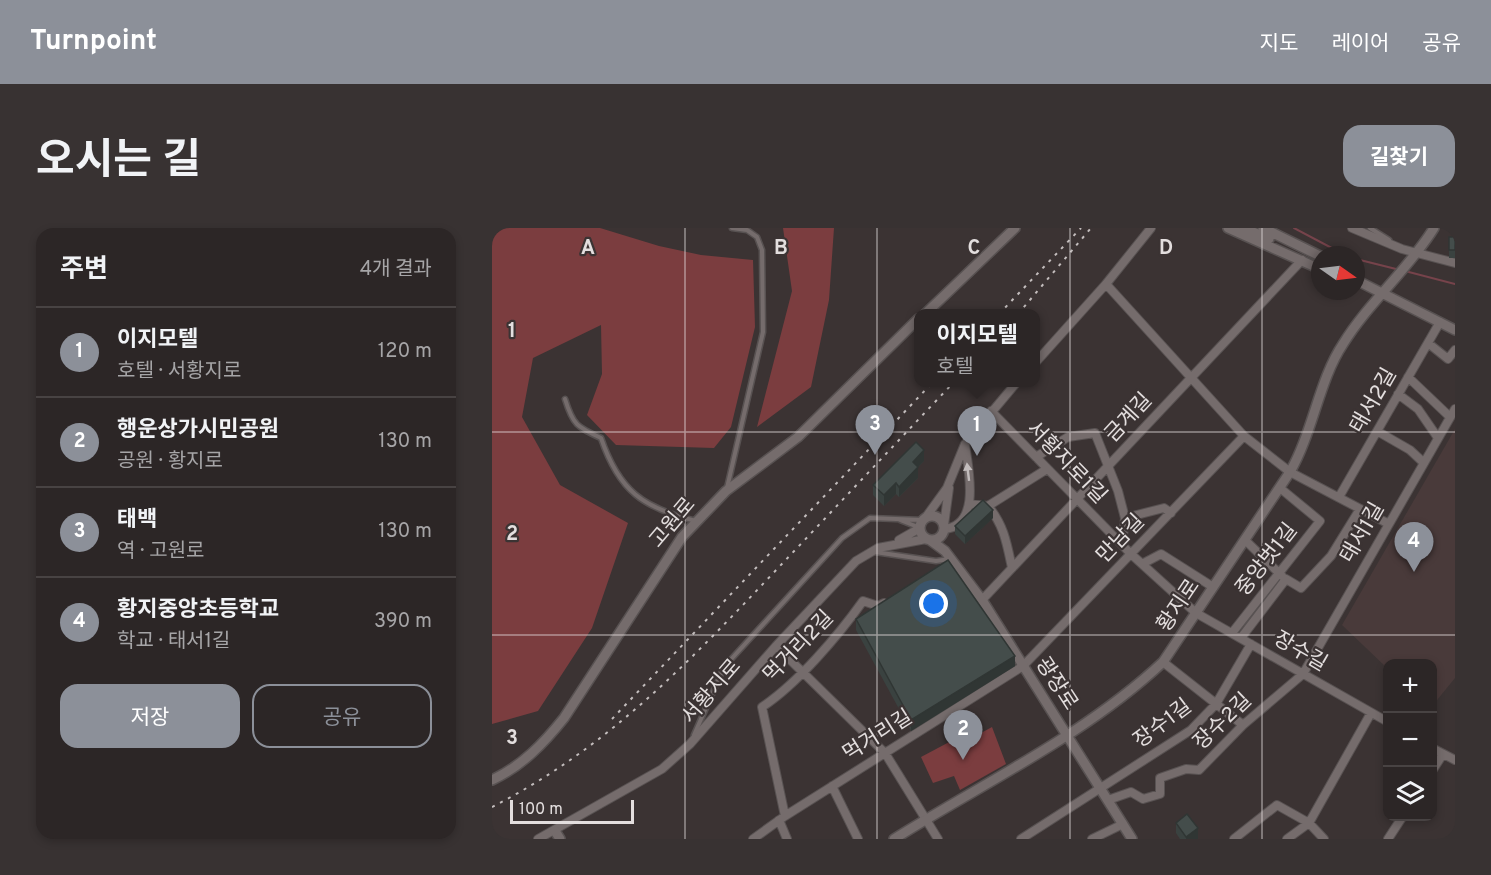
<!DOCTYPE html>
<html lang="ko">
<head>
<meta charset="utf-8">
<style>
  :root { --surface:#2c2626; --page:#383232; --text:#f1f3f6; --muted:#a6a5a7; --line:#484343; --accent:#8c9099 }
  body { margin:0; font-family:Overpass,"Noto Sans KR",sans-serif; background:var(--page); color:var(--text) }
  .controls { position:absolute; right:18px; bottom:18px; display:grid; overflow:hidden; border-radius:12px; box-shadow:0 3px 9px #0003 }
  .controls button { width:54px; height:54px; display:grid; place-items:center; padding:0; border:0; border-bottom:2px solid var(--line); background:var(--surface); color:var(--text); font:30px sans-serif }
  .compass { position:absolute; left:819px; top:18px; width:54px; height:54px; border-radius:50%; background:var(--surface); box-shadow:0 3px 9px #0003; rotate:104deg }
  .scale { position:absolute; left:18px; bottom:15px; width:124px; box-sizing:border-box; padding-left:6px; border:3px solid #e3dede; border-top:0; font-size:16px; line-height:21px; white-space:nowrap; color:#e3dede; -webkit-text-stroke:4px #3b3333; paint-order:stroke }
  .you { position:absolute; left:442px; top:376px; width:21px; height:21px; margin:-15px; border:4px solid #fff; border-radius:50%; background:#1a73e8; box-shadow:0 0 0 9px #1a73e833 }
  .badge { display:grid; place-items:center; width:39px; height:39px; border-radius:50%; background:var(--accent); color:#fff; font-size:20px; font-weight:700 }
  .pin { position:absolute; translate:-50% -50px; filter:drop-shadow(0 2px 3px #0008) }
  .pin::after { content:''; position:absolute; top:32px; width:21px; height:18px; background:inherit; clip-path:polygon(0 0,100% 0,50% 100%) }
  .popup { position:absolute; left:422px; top:81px; width:126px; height:78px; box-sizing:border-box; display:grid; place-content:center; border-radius:12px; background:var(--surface); filter:drop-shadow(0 2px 4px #0005); font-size:20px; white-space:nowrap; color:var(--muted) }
  .popup b { font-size:22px; color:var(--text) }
  .popup::after { content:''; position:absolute; left:50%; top:100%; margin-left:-12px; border:12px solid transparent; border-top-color:var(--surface) }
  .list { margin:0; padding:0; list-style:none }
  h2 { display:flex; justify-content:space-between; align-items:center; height:78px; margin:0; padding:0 24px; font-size:26px }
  h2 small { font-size:20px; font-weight:400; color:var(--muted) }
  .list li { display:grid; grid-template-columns:39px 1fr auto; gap:18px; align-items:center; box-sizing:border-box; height:90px; padding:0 24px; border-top:2px solid var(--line) }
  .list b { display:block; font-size:22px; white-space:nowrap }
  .list p { margin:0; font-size:20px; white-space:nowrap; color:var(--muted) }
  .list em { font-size:20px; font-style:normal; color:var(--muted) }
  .actions { display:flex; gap:12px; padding:18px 24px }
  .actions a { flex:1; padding:14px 0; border:2px solid var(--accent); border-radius:18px; text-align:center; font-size:21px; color:var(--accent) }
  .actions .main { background:var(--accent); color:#fff }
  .icon { flex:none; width:33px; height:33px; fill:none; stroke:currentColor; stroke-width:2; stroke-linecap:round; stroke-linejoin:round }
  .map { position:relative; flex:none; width:963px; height:611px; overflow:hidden; border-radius:18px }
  header { display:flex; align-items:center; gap:36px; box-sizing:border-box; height:84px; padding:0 30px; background:var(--accent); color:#fff }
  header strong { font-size:28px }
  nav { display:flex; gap:33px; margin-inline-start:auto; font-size:21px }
  .intro { display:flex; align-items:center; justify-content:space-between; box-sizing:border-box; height:144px; padding:0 36px }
  h1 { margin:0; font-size:42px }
  .button { padding:15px 27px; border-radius:18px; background:var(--accent); color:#fff; font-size:21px; font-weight:700 }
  main { display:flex; gap:36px; padding:0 36px }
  aside { flex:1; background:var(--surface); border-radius:18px; box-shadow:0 3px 9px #0003 }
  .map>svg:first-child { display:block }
  .built { fill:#493a3a }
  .green { fill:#7b3d3f }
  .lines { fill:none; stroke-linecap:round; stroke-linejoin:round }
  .stream { stroke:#76434b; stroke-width:2 }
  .service-casing { stroke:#585252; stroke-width:7 }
  .minor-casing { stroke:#585252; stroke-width:10 }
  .tertiary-casing { stroke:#585252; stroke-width:12 }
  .service { stroke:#756c6c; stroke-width:4 }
  .minor { stroke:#756c6c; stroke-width:8 }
  .tertiary { stroke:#756c6c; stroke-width:9 }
  .rail { stroke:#c3bdbd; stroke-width:2; stroke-dasharray:3 6; stroke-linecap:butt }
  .wall { fill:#3a4240 }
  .shaded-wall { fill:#303634 }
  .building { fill:#444d4b; stroke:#303634; stroke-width:1.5 }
  .oneway { fill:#c2bcbc }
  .grid { fill:none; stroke:#e3dede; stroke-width:1.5; stroke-opacity:0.55 }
  .labels { text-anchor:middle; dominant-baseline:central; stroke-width:4.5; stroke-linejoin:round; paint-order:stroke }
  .street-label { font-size:21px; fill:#e3dede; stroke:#3b3333 }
  .grid-label { font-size:20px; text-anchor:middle; font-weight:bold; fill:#e3dede; stroke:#3b3333; stroke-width:4.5; stroke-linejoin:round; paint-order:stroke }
</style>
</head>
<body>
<header>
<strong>Turnpoint</strong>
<nav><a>지도</a><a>레이어</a><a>공유</a></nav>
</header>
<div class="intro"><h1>오시는 길</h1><a class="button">길찾기</a></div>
<main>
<aside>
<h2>주변<small>4개 결과</small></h2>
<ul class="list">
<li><span class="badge">1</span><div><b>이지모텔</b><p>호텔 · 서황지로</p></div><em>120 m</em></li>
<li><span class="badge">2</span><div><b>행운상가시민공원</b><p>공원 · 황지로</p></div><em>130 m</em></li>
<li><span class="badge">3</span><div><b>태백</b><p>역 · 고원로</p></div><em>130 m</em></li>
<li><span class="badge">4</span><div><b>황지중앙초등학교</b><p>학교 · 태서1길</p></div><em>390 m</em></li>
</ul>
<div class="actions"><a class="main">저장</a><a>공유</a></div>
</aside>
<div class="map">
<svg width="963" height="611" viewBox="0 0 963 611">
  <rect width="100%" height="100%" fill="#3b3333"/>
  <path class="built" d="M963,201V450L941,477L940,436H896L895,440L850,397Z"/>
  <path class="green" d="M0,0H108L167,18L209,27L261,32L263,99L239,199L222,220L124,217L95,187L110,146L109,97L41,130L30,189L68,257L136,295L100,400L46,483L0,496Z
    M291,0H342L337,72L319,159L265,199L300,63Z
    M500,499L514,536L468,562L462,548L441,555L429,529L478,503L489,505Z"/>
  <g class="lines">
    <path class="stream" d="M802,0L853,27
      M864,31L908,42
      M913,43L963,56"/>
    <defs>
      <path id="service" d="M878,0L897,12
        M73,171C81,197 85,199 109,210C127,263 151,280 204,293
        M235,260L271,104L270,22L265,9L255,2L240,0
        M408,292L426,299
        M383,324L444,333L458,331
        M202,507L232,439L350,310L378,290L430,292"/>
      <path id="minor" d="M860,0L910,21L963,35
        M614,56L752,208L798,244L897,296
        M936,115L956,131L963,122
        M544,134L614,56L659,0
        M916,149L958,189
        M906,166L926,181L946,210
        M499,183L639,326L704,385L896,494
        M885,203L918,222L932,235
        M544,229L576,209L603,205L626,263L633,290L630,317
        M847,269L948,94
        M477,276L496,278C512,297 515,316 520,340
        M496,278L555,241
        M434,289L455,260L473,216L525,154
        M633,290L672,280L679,285
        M452,297L457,260
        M452,301C490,298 476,240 473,216
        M407,312L428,300
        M753,312L790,348
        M650,336L669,326L721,359
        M490,372L810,32
        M740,405L828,293L788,260
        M749,410L794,351L809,360L839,328L868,281
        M284,418L393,525L446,611
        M671,434L751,497
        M940,520L963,532
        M940,543L951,526
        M340,558L366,611
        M616,572L639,564L651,571L668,566V550L694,541L707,542L751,497L811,446L963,181
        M293,588L270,479C305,456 346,408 371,373L386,378L392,375
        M287,592L295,611
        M46,611L170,541L198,516L284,418L364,333L386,320L434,311
        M261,611L293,588L531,438L752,208
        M529,611L699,502L724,476L759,416
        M600,611L631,596
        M742,611L785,577L817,595L832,611
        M795,611L817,595L879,485
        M896,611L911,588"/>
      <path id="tertiary" d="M736,0L828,41
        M752,0L777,11
        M771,0L828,28
        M864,52L963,102
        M433,86L523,0
        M428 300a12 12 0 1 1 24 0a12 12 0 1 1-24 0Z
        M438,312L453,323L490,372L640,611
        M0,552C30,538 52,515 72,490L190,309L234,263L306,209L426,91
        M63,603L68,611
        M402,611C493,554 593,507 671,434L798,244C821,204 827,152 851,116C876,75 916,42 942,0"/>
    </defs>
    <use href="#service" class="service-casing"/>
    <use href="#minor" class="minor-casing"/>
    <use href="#tertiary" class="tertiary-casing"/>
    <use href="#service" class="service"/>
    <use href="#minor" class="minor"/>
    <use href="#tertiary" class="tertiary"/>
    <path class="rail" d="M507,86L589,0
      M526,86L599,0
      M120,491L441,154
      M0,579C116,520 198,433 287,339C345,278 403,216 462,154"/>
  </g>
  <path class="wall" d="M957,9H963V30H957Z
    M432,233L426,239V250L407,269L404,266L392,278L381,267V257Z
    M501,290L473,316L463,306V298Z
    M364,391L523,438L419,503L364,402Z
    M684,595L705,611H688L684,605Z"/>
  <path class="shaded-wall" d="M432,222V233L421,244V234Z
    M426,239V250L407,269V259Z
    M404,255V266L392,278V267Z
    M501,282V290L473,316V308Z
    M523,428V438L419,503V492Z
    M706,600V611H694V609Z"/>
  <path class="building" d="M957,9H963V22H957Z
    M424,214L432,222L421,234L426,239L407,259L404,255L392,267L381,257Z
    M491,272L501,282L473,308L463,298Z
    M456,332L523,428L419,492L364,391Z
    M695,586L706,600L694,609L684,595Z"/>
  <defs><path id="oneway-solid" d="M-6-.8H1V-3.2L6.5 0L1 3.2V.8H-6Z" transform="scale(1.5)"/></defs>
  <use class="oneway" href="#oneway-solid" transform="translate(476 244) rotate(-97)"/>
  <path class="grid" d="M193,0V611M385,0V611M578,0V611M770,0V611M0,204H963M0,407H963"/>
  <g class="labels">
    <g class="street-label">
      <text transform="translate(882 173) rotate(-60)">태서2길</text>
      <text transform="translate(637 190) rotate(-47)">금계길</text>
      <text transform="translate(574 235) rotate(46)">서황지로1길</text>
      <text transform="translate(181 295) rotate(-50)">고원로</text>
      <text transform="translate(871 305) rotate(-60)">태서1길</text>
      <text transform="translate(629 311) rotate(-46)">만남길</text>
      <text transform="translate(775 332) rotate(-52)">중앙벗1길</text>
      <text transform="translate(687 378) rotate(-56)">황지로</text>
      <text transform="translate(307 419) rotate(-46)">먹거리2길</text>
      <text transform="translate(808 424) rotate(30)">장수길</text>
      <text transform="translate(564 456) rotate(57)">광장로</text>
      <text transform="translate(220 464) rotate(-49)">서황지로</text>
      <text transform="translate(731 494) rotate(-44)">장수2길</text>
      <text transform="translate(671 496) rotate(-37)">장수1길</text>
      <text transform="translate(386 508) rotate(-32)">먹거리길</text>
    </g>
  </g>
  <g class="grid-label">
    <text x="96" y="26">A</text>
    <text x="289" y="26">B</text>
    <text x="482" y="26">C</text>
    <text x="674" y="26">D</text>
    <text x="20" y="109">1</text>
    <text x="20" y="312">2</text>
    <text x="20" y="516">3</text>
  </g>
</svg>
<div class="controls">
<button>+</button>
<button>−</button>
<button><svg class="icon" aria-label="layers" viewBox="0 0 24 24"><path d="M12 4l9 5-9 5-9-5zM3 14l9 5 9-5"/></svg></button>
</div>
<svg class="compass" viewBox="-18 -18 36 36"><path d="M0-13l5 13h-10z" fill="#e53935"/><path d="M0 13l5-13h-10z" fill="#a6a5a7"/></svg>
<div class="scale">100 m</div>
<div class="you"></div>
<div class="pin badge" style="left:485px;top:228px">1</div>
<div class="popup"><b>이지모텔</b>호텔</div>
<div class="pin badge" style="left:471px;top:532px">2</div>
<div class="pin badge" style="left:383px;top:227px">3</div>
<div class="pin badge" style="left:922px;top:344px">4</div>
</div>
</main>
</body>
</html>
